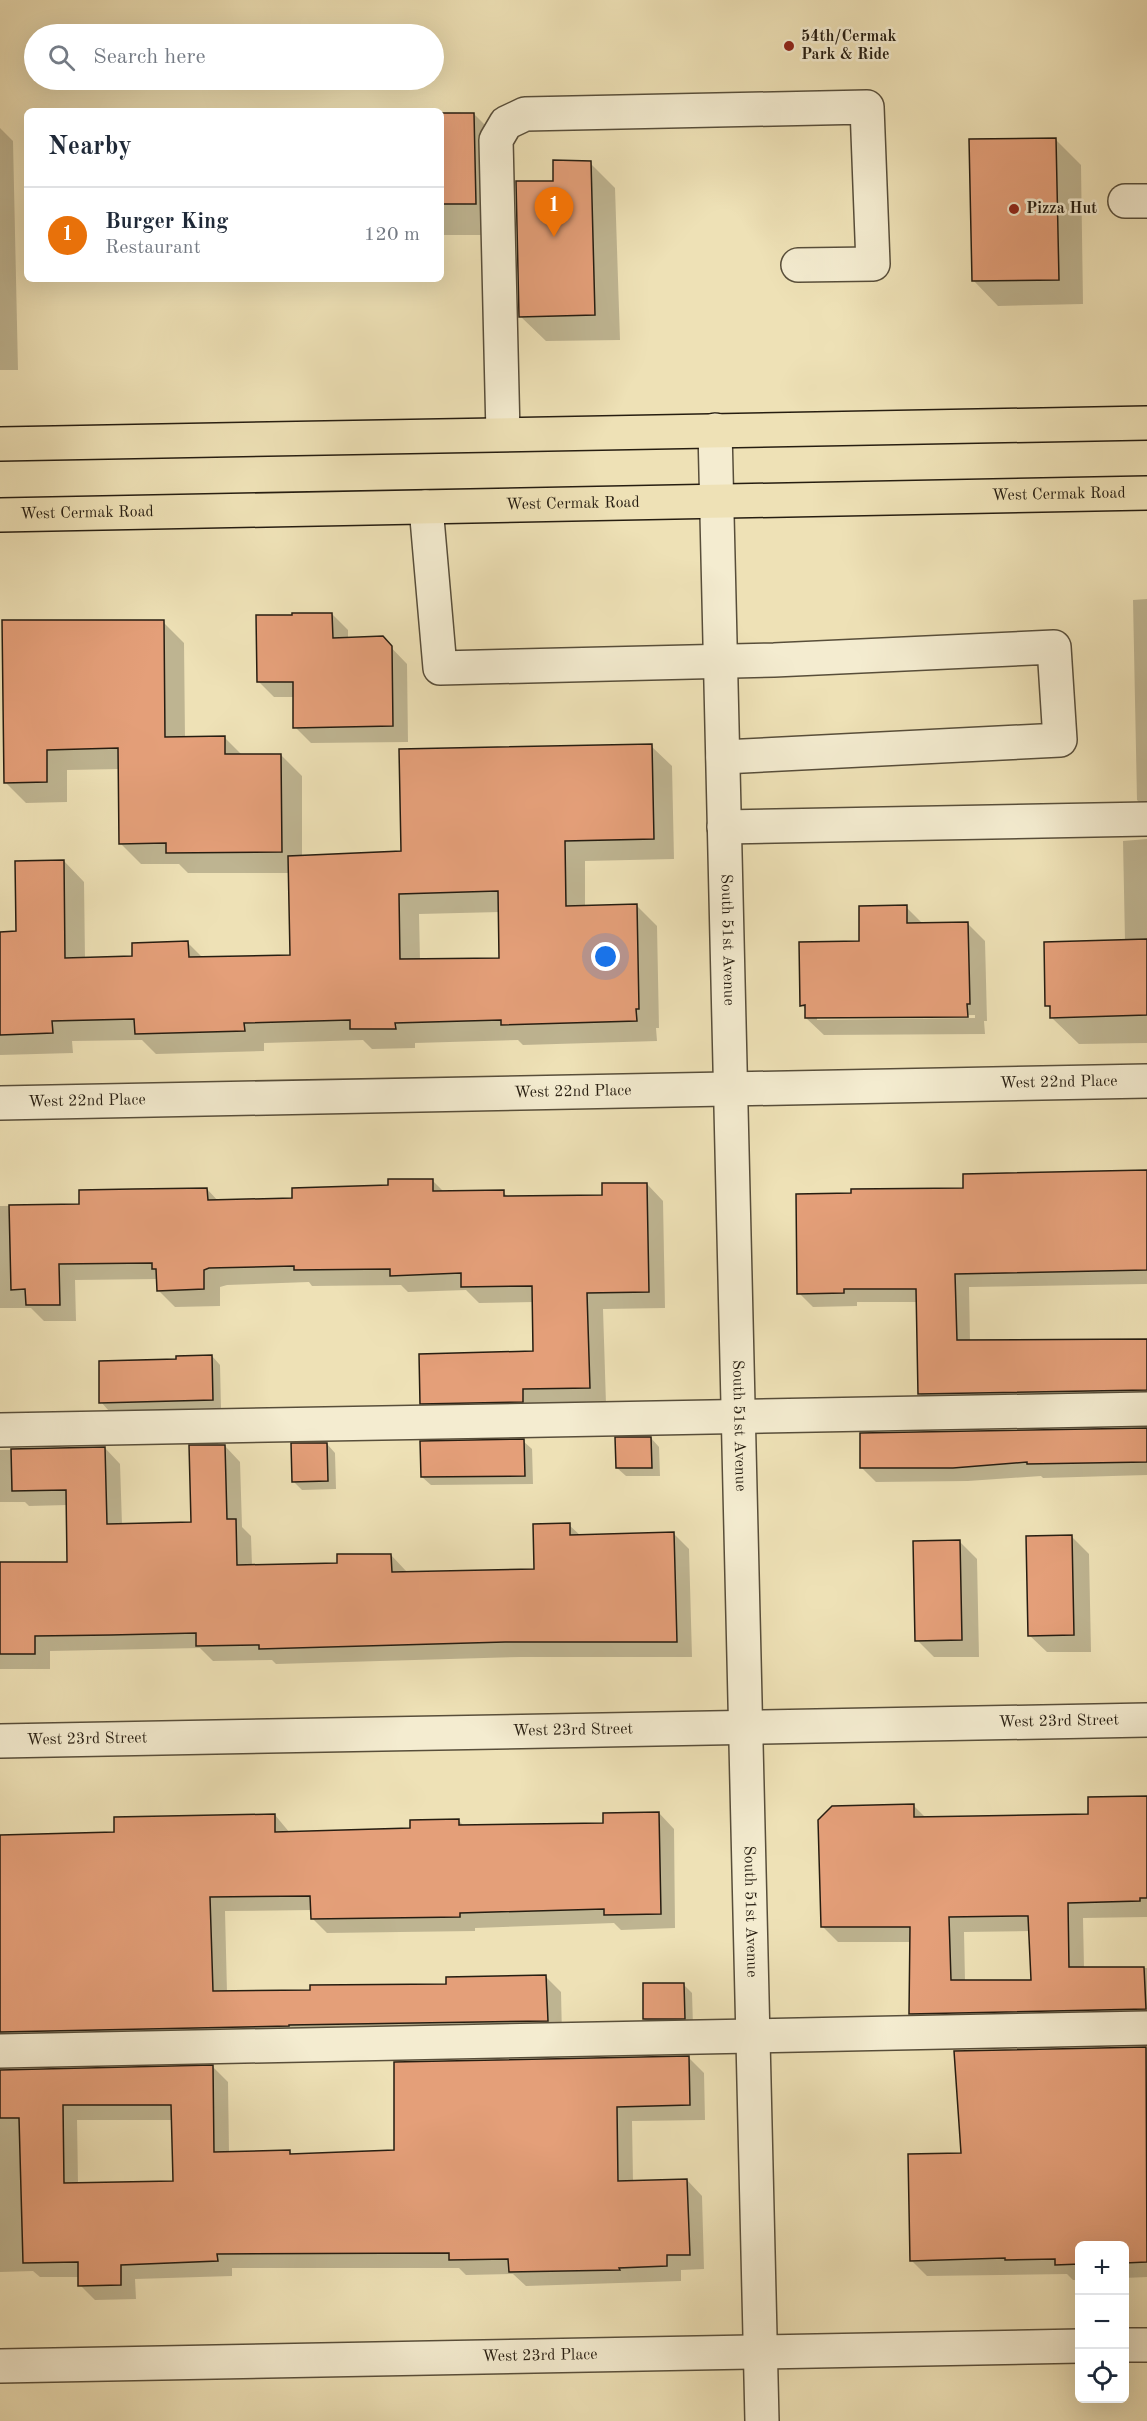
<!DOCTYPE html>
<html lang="en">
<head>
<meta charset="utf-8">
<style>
  :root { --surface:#fff; --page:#f2f2f3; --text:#1f2937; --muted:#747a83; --line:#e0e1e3; --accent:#2563eb }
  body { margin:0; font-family:"Old Standard TT",serif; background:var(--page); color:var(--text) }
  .controls { position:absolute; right:18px; bottom:18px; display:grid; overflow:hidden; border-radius:9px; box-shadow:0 6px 24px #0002 }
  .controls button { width:54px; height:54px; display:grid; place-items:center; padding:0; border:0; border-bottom:2px solid var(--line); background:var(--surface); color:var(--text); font:30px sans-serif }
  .you { position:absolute; left:606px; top:957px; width:21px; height:21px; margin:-15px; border:4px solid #fff; border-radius:50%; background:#1a73e8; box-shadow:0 0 0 9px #1a73e833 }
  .badge { display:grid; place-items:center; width:39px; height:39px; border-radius:50%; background:var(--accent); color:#fff; font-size:20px; font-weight:700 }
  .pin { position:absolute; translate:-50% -50px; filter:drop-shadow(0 2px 3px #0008) }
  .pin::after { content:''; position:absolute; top:32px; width:21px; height:18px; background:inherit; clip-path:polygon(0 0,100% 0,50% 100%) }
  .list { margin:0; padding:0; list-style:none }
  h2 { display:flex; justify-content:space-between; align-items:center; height:78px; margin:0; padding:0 24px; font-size:26px }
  h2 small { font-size:20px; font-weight:400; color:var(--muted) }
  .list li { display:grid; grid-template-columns:39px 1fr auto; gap:18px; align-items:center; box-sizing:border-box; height:96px; padding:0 24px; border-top:2px solid var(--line) }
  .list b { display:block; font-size:22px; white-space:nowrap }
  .list p { margin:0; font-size:20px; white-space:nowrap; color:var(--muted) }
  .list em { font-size:20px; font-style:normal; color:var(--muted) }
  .icon { flex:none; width:33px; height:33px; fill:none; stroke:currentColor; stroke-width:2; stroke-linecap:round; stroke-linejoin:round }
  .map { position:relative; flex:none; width:1147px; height:2421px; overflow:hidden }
  .search { position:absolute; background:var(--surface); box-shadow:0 6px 24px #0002; left:24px; top:24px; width:420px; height:66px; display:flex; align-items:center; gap:15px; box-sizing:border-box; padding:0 21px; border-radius:33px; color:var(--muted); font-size:22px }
  .panel { position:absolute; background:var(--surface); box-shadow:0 6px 24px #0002; left:24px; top:108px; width:420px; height:174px; border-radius:9px }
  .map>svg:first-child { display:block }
  .shadow { fill:#0003; fill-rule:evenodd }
  .building { fill:#e49f79; stroke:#261d11; stroke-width:1.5; fill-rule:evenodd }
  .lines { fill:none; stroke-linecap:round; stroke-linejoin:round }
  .minor-casing { stroke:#584e3a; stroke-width:36 }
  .major-casing { stroke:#261d11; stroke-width:36 }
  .minor { stroke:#f4ecd0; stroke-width:33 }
  .major { stroke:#eee1b6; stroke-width:33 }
  .poi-dot { fill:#8f2418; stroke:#f4ecd0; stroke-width:2 }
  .labels { text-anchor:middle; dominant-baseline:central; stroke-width:5; stroke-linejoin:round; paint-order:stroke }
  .poi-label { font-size:16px; font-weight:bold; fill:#261d11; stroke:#f4ecd0; text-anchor:start }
  .street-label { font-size:16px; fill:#261d11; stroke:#f4ecd0 }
</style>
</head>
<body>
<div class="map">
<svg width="1147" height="2421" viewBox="0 0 1147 2421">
  <rect width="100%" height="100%" fill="#eee1b6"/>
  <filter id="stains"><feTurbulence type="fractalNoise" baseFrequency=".00333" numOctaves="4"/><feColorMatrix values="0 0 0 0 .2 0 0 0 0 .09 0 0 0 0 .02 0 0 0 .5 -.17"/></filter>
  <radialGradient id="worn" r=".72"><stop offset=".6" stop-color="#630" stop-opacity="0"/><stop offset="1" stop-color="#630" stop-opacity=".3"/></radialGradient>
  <path class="shadow" d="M474,114L506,146L507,235H441V115Z
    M0,128L13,141L18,370H0Z
    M1055,139L1081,165L1083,304L998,306L973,280Z
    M590,163L615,188L620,340L546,341L520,316L555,183Z
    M1147,599V810L1137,800L1133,600Z
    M332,614L348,630V639L382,638L407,664L408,742L311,743L295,727L294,697H274L258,681Z
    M163,622L184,643L185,738L224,737L242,755H281L302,776V857L402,853L651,746L672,766L674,859L585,861V907L636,905L657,926L659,1028H656L657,1041L523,1045L518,1040L415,1043V1048L372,1049L363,1040L264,1043V1051L156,1054L142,1040L72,1041L73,1053L0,1055V933H18L64,861L84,882L85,959L134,958L188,943L203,958L291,956L289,873H188L179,864H141L120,843V769L67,770V802L26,803L5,782ZM500,912L501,959L420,961L419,914Z
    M1147,839V1043L1079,1044L1052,1018L1051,1010L1047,1005L1125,941L1123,841Z
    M906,907L924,925L968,924L985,941L987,1021H984L985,1034L824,1035L806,1018V1010L802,1005L861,942ZM975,1015V1018L817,1020V1017Z
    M1147,1171V1284L969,1287L970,1341L1147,1339V1404L934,1408L920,1394L918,1302H857V1306L813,1307L799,1293L965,1190Z
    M432,1180L445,1193L503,1192L509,1198L604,1196L647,1184L663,1201L665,1308L603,1309L606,1404L438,1420L421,1403L535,1353L534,1302L479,1303L466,1290L408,1292L401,1285L312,1286L309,1282L227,1285L220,1287V1306L175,1307L158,1290V1279L75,1280L76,1321H44L31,1308H0V1206L81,1205L207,1189L219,1202L294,1200Z
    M212,1356L220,1365L221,1408L109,1411L101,1402L178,1360Z
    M1147,1429V1475L1043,1478L1041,1476L968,1481L876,1482L862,1468Z
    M651,1438L659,1447L660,1476H626L617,1468Z
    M523,1441L532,1449L533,1484L431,1485L422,1477Z
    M327,1444L335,1453L336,1489L302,1490L294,1482Z
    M225,1446L240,1462L242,1527L251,1536L252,1566L339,1564L391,1555L406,1571V1574L536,1571L569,1525L581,1536L673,1533L689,1549L692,1657H521L276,1664L272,1660L213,1661L200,1648L50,1651V1669H0V1564L68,1563L67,1505L29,1506L25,1502H0V1450L105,1448L120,1464L122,1525L193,1524Z
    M1072,1537L1089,1554L1091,1652H1047L1029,1635Z
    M960,1542L977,1559L979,1657H934L917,1640Z
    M1147,1798V1917L1083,1918L1084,1968H1147V2025L926,2029L910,2013L911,1942H838L822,1926L913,1805L927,1819L1090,1816ZM1030,1931L1032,1981H965L964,1932Z
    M659,1813L674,1829L675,1928L621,1930L614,1923L475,1928V1931L327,1933L312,1918V1910L225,1911L227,1993L447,1985L546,1977L561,1992L562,2036L14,2047L0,2034V1837L115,1833L275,1815L290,1833L412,1829L459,1821L464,1826L604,1824Z
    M684,1985L692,1993L693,2026L653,2027L644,2019Z
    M1147,2048V2277L1124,2278V2246H1080V2280H1073L1067,2274L927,2276L912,2261L963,2155L956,2052Z
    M688,2057L704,2073L705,2120L632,2121L633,2182L687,2180L702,2196L704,2269L681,2270V2281L526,2286L513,2274L466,2275L459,2268H232V2276L135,2279L136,2299L95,2300L80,2285L79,2277H40L33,2271L0,2272V2070L213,2067L228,2082L229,2153L289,2151L292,2155L396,2152ZM77,2120H173L174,2183L78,2184Z"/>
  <path class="building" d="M441,113H474L476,204H441Z
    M1056,138L1059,280L972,281L969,139Z
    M553,160L591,161L595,315L519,317L516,181H553Z
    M292,613H332L333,638L383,636L392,646L393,726L293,728V682H257L256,615H292Z
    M2,620H164L165,737L225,736V754H281L282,852L166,853V843L119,844L118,748L47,750V782L4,783Z
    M652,744L654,839L565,841L566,906L637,904L639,1009H636L637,1021L501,1025V1020L395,1023L396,1029H350V1020L244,1023L245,1031L135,1034L134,1019L52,1021L53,1033L0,1035V932L16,931L15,861L64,860L65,958L132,956V943L188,941L189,957L290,955L288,856L401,851L399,749ZM498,891L499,958L400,959L399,894Z
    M907,905V923L968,922L970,1004H967L968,1017L805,1018V1005L800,1006L799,942L859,941V906Z
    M1147,939V1015L1050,1018V1006H1045L1044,942Z
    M1147,1170V1270L955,1274L957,1340L1147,1339V1390L918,1394L916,1289H844V1293L797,1294L796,1194L851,1193V1189L963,1188V1174Z
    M388,1179H433V1191L504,1190V1196L602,1195V1183H647L649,1292L587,1293L590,1388L523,1389V1402L420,1404L419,1354L533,1351L532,1286L461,1287V1273L390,1276V1269L294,1270V1266L209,1268L204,1270V1289L157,1291L156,1269H152V1263L59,1264L60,1305H26L25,1289L11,1290L9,1205L79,1204V1190L133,1189L207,1188L208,1200L292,1198V1188L388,1185Z
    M212,1355L213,1400L99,1403V1361L176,1359V1356Z
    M1147,1428V1462L1027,1464V1462L953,1468H860V1433Z
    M615,1437H651L652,1468H616Z
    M524,1439L525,1476L421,1477L420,1441Z
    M291,1443H327L328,1481L292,1482Z
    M189,1445H225L227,1519H236L237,1565L337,1563V1554H391L392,1572L534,1569L533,1524L570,1523V1535L674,1532L677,1642H505L259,1649V1645L196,1646V1633L111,1635L35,1636V1654H0V1562H67L66,1490L12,1491L11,1449L105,1447L107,1524L191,1522Z
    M1072,1535L1074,1635L1028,1636L1026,1536Z
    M960,1540L962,1640L915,1641L913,1541Z
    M1147,1796V1898H1140V1901L1068,1903L1069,1967H1144L1146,2009L909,2014L910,1927H821L818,1820L832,1806L914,1804V1817L1088,1814V1797ZM1021,1916H1028L1031,1980H951L949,1917Z
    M659,1812L661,1914L604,1915V1909L460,1913V1917L311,1919L310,1896L210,1897L213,1991L310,1990V1985L446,1984V1977L546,1975L548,2021L289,2025V2026L0,2032V1835L114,1832V1817L275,1814V1832L410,1828V1820L459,1819V1825L603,1823V1813Z
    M643,1983H684L685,2019H643Z
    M1146,2047L1147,2262L1125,2263V2246H1080V2264L1055,2265V2259L1005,2260V2258L910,2261L908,2154L961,2153L954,2051Z
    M689,2056L690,2105L617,2107L618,2181L687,2179L690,2255H667V2266L619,2268L620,2270L509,2272L508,2259L449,2260V2253L217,2254L218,2261L121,2265V2285L78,2286V2262L23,2263L19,2118H0V2070L213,2065L214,2152L290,2150V2154L394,2150V2062ZM63,2105H171L173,2181L64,2183Z"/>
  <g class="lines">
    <defs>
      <g id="minor">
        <path d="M1125,201H1147"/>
        <path id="s1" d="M715,430L762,2421"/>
        <path d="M503,434L496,140L506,123L525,114L867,107L873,264L798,265"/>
        <path d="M426,507L440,668L774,660L1054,647L1060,740L723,757"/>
        <path d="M724,827L1147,819"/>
        <path id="s2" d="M0,1103L1147,1081"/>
        <path d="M0,1430L1147,1409"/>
        <path id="s3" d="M0,1741L1147,1720"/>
        <path d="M0,2051L1147,2028"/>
        <path d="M1124,2345H1147"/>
        <path id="s4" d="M0,2366L1080,2346"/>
      </g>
      <g id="major">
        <path d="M0,444L1147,423"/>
        <path id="s5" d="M0,515L1147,493"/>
      </g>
    </defs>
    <use href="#minor" class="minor-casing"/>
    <use href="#major" class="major-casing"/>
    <use href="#minor" class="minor"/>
    <use href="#major" class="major"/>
  </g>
  <g class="poi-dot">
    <circle cx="789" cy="46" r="6"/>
    <circle cx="1014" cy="209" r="6"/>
  </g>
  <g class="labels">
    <g class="poi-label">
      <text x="801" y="37">54th/Cermak<tspan x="801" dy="18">Park &amp; Ride</tspan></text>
      <text x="1026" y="209">Pizza Hut</text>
    </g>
    <g class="street-label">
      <text stroke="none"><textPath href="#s5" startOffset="1059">West Cermak Road</textPath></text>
      <text stroke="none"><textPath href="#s5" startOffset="573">West Cermak Road</textPath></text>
      <text stroke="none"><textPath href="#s5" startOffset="87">West Cermak Road</textPath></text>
      <text stroke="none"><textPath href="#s1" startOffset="510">South 51st Avenue</textPath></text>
      <text stroke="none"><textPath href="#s2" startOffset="1059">West 22nd Place</textPath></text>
      <text stroke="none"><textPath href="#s2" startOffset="573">West 22nd Place</textPath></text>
      <text stroke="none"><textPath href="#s2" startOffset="87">West 22nd Place</textPath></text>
      <text stroke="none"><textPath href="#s1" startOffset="996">South 51st Avenue</textPath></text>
      <text stroke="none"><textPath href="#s3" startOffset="1059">West 23rd Street</textPath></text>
      <text stroke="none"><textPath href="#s3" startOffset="573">West 23rd Street</textPath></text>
      <text stroke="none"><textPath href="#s3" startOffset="87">West 23rd Street</textPath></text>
      <text stroke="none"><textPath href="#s1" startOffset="1482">South 51st Avenue</textPath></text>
      <text stroke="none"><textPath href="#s4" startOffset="540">West 23rd Place</textPath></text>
    </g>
  </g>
  <rect width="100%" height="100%" filter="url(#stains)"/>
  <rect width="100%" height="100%" fill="url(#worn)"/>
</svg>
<div class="controls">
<button>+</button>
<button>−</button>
<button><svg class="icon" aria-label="locate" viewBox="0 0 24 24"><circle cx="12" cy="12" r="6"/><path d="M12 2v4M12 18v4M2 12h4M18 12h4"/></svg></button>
</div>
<div class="you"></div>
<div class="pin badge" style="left:554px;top:237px;background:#e8710a">1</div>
<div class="search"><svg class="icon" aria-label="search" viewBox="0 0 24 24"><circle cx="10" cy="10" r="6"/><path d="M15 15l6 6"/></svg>Search here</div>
<section class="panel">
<h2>Nearby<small></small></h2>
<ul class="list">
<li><span class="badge" style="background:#e8710a">1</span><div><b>Burger King</b><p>Restaurant</p></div><em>120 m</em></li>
</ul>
</section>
</div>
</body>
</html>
